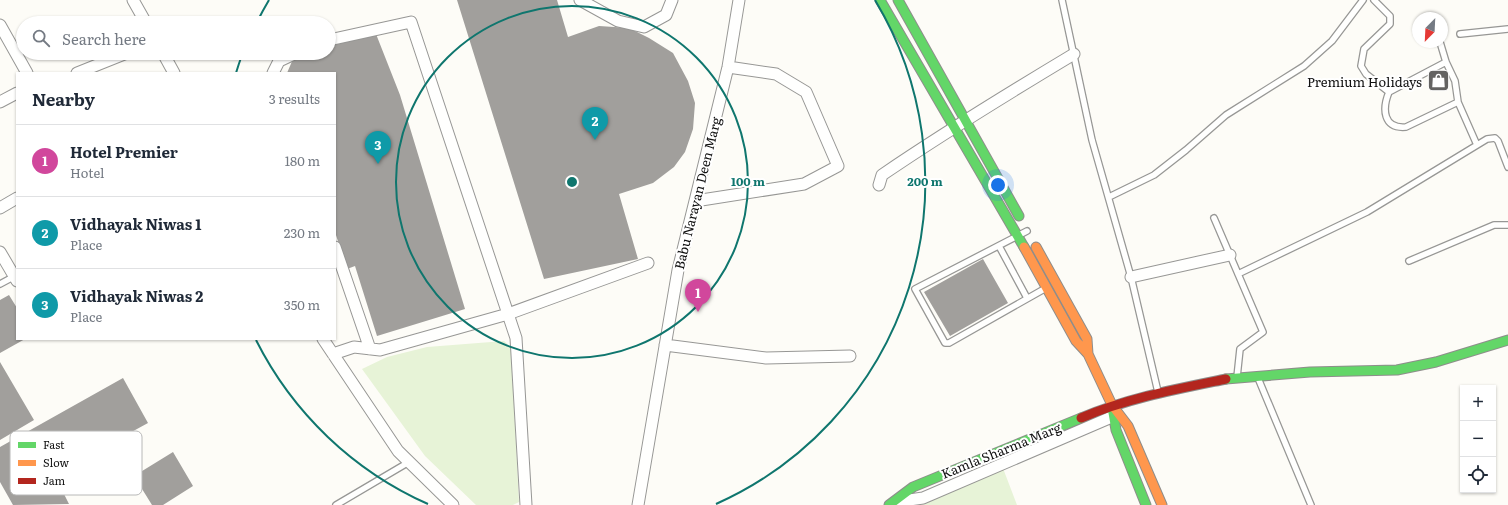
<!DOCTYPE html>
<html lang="en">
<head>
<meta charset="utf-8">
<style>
  :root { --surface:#fff; --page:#f6f6f7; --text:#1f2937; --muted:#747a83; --line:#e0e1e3; --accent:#0b8043 }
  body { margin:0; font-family:Literata,serif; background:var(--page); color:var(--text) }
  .controls { position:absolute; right:12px; bottom:12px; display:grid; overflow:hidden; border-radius:0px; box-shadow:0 1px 3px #0004 }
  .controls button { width:36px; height:36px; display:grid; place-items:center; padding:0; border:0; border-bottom:1px solid var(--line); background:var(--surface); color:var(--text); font:20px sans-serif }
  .compass { position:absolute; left:1412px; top:12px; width:36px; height:36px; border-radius:50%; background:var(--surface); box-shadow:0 1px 3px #0004; rotate:204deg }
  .you { position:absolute; left:998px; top:185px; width:14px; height:14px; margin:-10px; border:3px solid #fff; border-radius:50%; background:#1a73e8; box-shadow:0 0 0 6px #1a73e833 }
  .badge { display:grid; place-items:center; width:26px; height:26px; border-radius:50%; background:var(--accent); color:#fff; font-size:13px; font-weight:700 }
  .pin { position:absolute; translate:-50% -33px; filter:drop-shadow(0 1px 2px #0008) }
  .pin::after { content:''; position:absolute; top:21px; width:14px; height:12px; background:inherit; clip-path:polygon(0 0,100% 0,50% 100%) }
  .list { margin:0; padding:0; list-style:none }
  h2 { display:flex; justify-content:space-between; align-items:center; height:52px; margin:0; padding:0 16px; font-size:17px }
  h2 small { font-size:13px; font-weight:400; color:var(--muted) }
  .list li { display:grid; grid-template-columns:26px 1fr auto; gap:12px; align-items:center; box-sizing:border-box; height:72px; padding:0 16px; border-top:1px solid var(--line) }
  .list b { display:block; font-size:15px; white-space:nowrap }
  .list p { margin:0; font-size:13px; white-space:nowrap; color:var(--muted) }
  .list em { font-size:13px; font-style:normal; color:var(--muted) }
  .icon { flex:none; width:22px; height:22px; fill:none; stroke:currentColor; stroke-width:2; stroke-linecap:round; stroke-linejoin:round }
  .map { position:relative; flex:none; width:1508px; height:505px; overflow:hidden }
  .search { position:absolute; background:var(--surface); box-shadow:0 1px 3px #0004; left:16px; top:16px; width:320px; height:44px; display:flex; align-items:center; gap:10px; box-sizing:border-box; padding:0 14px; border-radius:22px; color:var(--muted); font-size:15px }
  .panel { position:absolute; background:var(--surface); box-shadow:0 1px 3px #0004; left:16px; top:72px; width:320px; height:268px; border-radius:0px }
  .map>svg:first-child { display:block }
  .green { fill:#e7f3d7 }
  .building { fill:#a19f9c }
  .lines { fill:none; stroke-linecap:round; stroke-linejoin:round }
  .lane-casing { stroke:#979795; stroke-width:8 }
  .street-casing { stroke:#979795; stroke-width:13 }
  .fast-casing { stroke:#8e8d8b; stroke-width:11 }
  .slow-casing { stroke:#8e8d8b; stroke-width:11 }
  .jam-casing { stroke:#8e8d8b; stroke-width:11 }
  .lane { stroke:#fffffe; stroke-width:5.5 }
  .street { stroke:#fffffe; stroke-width:11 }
  .fast { stroke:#63d668; stroke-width:9 }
  .slow { stroke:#ff974d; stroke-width:9 }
  .jam { stroke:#b3261e; stroke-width:9 }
  .ring { fill:none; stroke:#0f766e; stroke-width:2 }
  .labels { text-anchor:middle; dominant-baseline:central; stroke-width:4; stroke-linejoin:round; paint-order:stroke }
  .poi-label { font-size:13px; fill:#111; stroke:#fff; text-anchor:end }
  .street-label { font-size:13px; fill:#111; stroke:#fff }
  .key { fill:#fff; stroke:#b8b8b8; stroke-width:1 }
  .key-label { font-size:11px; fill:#111 }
  .centre { fill:#0f766e; stroke:#fff; stroke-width:2 }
  .ring-label { font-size:12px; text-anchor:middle; font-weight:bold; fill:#0f766e; stroke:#fff; stroke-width:4; stroke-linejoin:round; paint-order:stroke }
</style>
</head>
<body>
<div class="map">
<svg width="1508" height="505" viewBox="0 0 1508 505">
  <rect width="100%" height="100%" fill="#fdfcf7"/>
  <path class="green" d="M504,341L511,347L519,502L513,505H476L425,456L362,369L387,357L427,347Z
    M1001,463L1017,505H912Z"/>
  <path class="building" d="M457,0H557L568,37L599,26L629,28L649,38L673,53L688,81L695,103L693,129L685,152L674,167L653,183L619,194L638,259L544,279Z
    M376,34L400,95L465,309L377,336L355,266L347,269L335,232V73H287L293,59L306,53H329V46Z
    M983,259L1008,303L950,336L924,292Z
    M9,295L17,308V339H25L0,353V300Z
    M0,362L34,420L0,440Z
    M123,378L148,423L69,466V468L63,471L45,439L29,448L38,465L48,460L55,473L47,478L55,494L62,490L69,504L13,505L0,482V447Z
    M173,452L193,486L163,505H152L134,476Z"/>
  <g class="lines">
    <defs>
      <path id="lane" d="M1062,0L1092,140L1131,277L1158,392
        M1374,0L1390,16V24L1364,49L1361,66L1366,74L1389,92
        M1460,34L1508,29
        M1440,42L1446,62L1455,81L1458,102L1477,145
        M1446,62L1389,92C1382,109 1383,129 1406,127L1458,102
        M1109,197L1154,175L1186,150L1226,115L1304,66L1332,41L1363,0
        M1214,218L1263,332L1240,349L1237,377
        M1027,231L915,289L945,343H949L1046,288
        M999,246L1027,298
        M1409,261L1494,225H1508
        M1238,274L1367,212L1487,139L1495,138L1498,141L1508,167
        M0,284L15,276
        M1258,378L1311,505
        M336,505L409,462"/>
      <path id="street" d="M133,0L146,23
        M580,0L618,21L644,27L666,15L672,0
        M0,25L27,73
        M329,40L411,22L516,338L526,505
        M163,53L174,73
        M77,73L127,53
        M273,73L279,61L296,53
        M0,102L17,93
        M879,185L882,175C945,132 1009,93 1074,54
        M695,201L804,184L838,166L806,92L776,74L728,67
        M0,208L17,198
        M335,247L370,349
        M0,252L17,281
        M1131,277L1230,255
        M323,339L398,451L453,505
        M665,345L766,358L850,356
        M333,354L354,347L380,350L508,314L648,263
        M896,502L923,498L1114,416
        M638,505L678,270L728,67L739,0"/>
      <path id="fast" d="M880,0L1024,247
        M898,0L1019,216
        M1226,379L1310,372L1397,370L1436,362L1508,340
        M1112,407L1116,430L1146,505
        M889,505L913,487L1081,418"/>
      <path id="slow" d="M1024,247L1076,341L1088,354L1112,405L1128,426L1162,505
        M1036,247L1087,339L1088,354"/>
      <path id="jam" d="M1081,418C1128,398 1177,389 1226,379"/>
    </defs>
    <use href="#lane" class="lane-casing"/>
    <use href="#street" class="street-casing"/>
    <use href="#fast" class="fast-casing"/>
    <use href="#slow" class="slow-casing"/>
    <use href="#jam" class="jam-casing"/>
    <use href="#lane" class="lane"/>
    <use href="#street" class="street"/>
    <use href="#fast" class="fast"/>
    <use href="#slow" class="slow"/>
    <use href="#jam" class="jam"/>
  </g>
  <g class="ring">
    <circle cx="572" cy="182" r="176"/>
    <path d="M428 504A353 353 0 0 1 256 340M236 73A353 353 0 0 1 242 55M257 22A353 353 0 0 1 269 0M875 0A353 353 0 0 1 716 504"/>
  </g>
  <defs>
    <symbol id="shop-square" viewBox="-11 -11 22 22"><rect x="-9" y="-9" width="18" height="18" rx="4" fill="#646362" stroke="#fff"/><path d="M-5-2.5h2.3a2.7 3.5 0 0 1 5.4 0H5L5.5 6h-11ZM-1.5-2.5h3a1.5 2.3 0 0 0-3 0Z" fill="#fff"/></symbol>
  </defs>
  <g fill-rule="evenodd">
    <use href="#shop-square" x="1426" y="68" width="25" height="25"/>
  </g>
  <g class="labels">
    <g class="poi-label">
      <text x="1422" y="81">Premium Holidays</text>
    </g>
    <g class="street-label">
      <text transform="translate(697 193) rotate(-76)">Babu Narayan Deen Marg</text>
      <text transform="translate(1001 450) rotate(-22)">Kamla Sharma Marg</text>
    </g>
  </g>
  <rect x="10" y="431" width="132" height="64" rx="6" class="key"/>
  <rect x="18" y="442" width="18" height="6" fill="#63d668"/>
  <rect x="18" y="460" width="18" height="6" fill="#ff974d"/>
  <rect x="18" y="478" width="18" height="6" fill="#b3261e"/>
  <g class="key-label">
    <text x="43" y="449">Fast</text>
    <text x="43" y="467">Slow</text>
    <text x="43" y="485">Jam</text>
  </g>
  <circle cx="572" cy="182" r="6" class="centre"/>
  <g class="ring-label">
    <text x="748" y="186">100 m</text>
    <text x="925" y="186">200 m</text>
  </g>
</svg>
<div class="controls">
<button>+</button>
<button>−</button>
<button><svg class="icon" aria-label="locate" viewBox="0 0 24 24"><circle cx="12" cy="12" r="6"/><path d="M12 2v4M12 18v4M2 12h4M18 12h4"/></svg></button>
</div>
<svg class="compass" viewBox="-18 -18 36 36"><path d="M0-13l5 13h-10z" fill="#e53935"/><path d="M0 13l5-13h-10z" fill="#747a83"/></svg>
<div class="you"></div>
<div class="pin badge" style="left:698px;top:312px;background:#d1479c">1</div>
<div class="pin badge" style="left:595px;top:140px;background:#0f9aa8">2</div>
<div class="pin badge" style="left:378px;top:164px;background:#0f9aa8">3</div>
<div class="search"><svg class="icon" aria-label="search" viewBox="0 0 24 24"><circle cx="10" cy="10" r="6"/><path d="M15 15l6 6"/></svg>Search here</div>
<section class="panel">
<h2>Nearby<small>3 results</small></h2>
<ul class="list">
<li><span class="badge" style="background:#d1479c">1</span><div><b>Hotel Premier</b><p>Hotel</p></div><em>180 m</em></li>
<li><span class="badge" style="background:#0f9aa8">2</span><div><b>Vidhayak Niwas 1</b><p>Place</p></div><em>230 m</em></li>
<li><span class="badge" style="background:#0f9aa8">3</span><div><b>Vidhayak Niwas 2</b><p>Place</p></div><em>350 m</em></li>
</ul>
</section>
</div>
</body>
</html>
